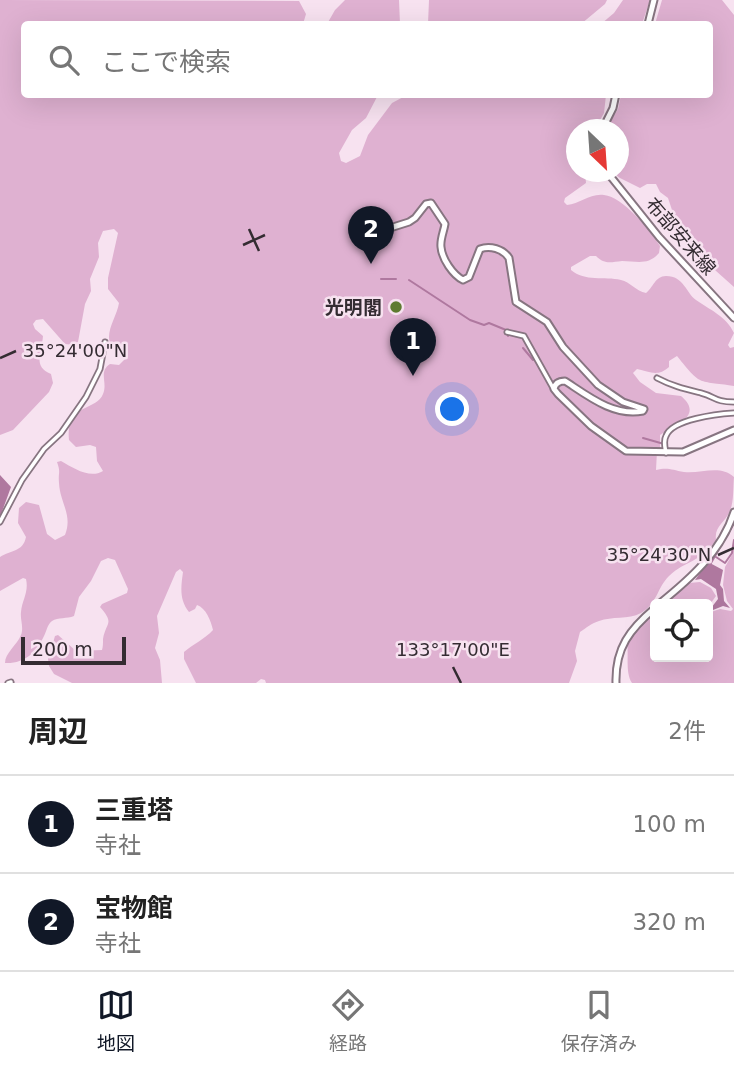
<!DOCTYPE html>
<html lang="ja">
<head>
<meta charset="utf-8">
<style>
  :root { --surface:#fff; --page:#f2f2f2; --text:#222; --muted:#767676; --line:#e0e0e0; --accent:#111827 }
  body { margin:0; font-family:"DejaVu Sans","Noto Sans JP",sans-serif; background:var(--page); color:var(--text) }
  .controls { position:absolute; right:21px; bottom:21px; display:grid; overflow:hidden; border-radius:7px; box-shadow:0 7px 28px #0002 }
  .controls button { width:63px; height:63px; display:grid; place-items:center; padding:0; border:0; border-bottom:2px solid var(--line); background:var(--surface); color:var(--text); font:35px sans-serif }
  .compass { position:absolute; left:566px; top:119px; width:63px; height:63px; border-radius:50%; background:var(--surface); box-shadow:0 7px 28px #0002; rotate:155deg }
  .scale { position:absolute; left:21px; bottom:18px; width:105px; box-sizing:border-box; padding-left:7px; border:4px solid #342c32; border-top:0; font-size:19px; line-height:24px; white-space:nowrap; color:#342c32; -webkit-text-stroke:5px #f7e2f0; paint-order:stroke }
  .you { position:absolute; left:453px; top:410px; width:24px; height:24px; margin:-18px; border:5px solid #fff; border-radius:50%; background:#1a73e8; box-shadow:0 0 0 10px #1a73e833 }
  .badge { display:grid; place-items:center; width:46px; height:46px; border-radius:50%; background:var(--accent); color:#fff; font-size:23px; font-weight:700 }
  .pin { position:absolute; translate:-50% -58px; filter:drop-shadow(0 2px 4px #0008) }
  .pin::after { content:''; position:absolute; top:37px; width:24px; height:21px; background:inherit; clip-path:polygon(0 0,100% 0,50% 100%) }
  .list { margin:0; padding:0; list-style:none }
  h2 { display:flex; justify-content:space-between; align-items:center; height:91px; margin:0; padding:0 28px; font-size:30px }
  h2 small { font-size:23px; font-weight:400; color:var(--muted) }
  .list li { display:grid; grid-template-columns:46px 1fr auto; gap:21px; align-items:center; box-sizing:border-box; height:98px; padding:0 28px; border-top:2px solid var(--line) }
  .list b { display:block; font-size:26px; white-space:nowrap }
  .list p { margin:0; font-size:23px; white-space:nowrap; color:var(--muted) }
  .list em { font-size:23px; font-style:normal; color:var(--muted) }
  .icon { flex:none; width:38px; height:38px; fill:none; stroke:currentColor; stroke-width:2; stroke-linecap:round; stroke-linejoin:round }
  .map { position:relative; flex:none; width:734px; height:683px; overflow:hidden }
  .search { position:absolute; background:var(--surface); box-shadow:0 7px 28px #0002; left:21px; right:21px; top:21px; height:77px; display:flex; align-items:center; gap:18px; box-sizing:border-box; padding:0 24px; border-radius:7px; color:var(--muted); font-size:26px }
  .sheet { height:287px; background:var(--surface) }
  nav { display:flex; justify-content:space-around; align-items:center; box-sizing:border-box; height:98px; border-top:2px solid var(--line); background:var(--surface); font-size:19px; color:var(--muted) }
  nav a { display:grid; justify-items:center; gap:4px }
  nav .on { color:var(--accent) }
  .map>svg:first-child { display:block }
  .green { fill:#dfb1d1 }
  .water { fill:#af789f }
  .lines { fill:none; stroke-linecap:round; stroke-linejoin:round }
  .stream { stroke:#af789f; stroke-width:2 }
  .minor-casing { stroke:#877581; stroke-width:7 }
  .secondary-casing { stroke:#877581; stroke-width:9 }
  .minor { stroke:#fff; stroke-width:3.5 }
  .secondary { stroke:#fff; stroke-width:5 }
  .ticks { fill:none; stroke:#342c32; stroke-width:2.5 }
  .poi-dot { fill:#5e7b30; stroke:#f7e2f0; stroke-width:2.5 }
  .labels { text-anchor:middle; dominant-baseline:central; stroke-width:5; stroke-linejoin:round; paint-order:stroke }
  .street-label { font-size:19px; fill:#342c32; stroke:#f7e2f0 }
  .poi-label { font-size:19px; font-weight:bold; fill:#342c32; stroke:#f7e2f0; text-anchor:end }
  .ticks-label { font-size:18px; text-anchor:middle; fill:#342c32; stroke:#f7e2f0; stroke-width:5; stroke-linejoin:round; paint-order:stroke }
</style>
</head>
<body>
<div class="map">
<svg width="734" height="683" viewBox="0 0 734 683">
  <rect width="100%" height="100%" fill="#f7e2f0"/>
  <path class="green" d="M0,0L299,1L306,14L303,24H24V94L378,95L366,118L352,130L339,153L341,161L346,163L360,156L368,135L392,103L407,95H606L604,113L595,129L576,130V172H585L586,183L565,198L564,202L567,205C580,204 590,193 604,195C623,197 650,230 660,246L659,253C648,266 636,261 622,261C611,262 605,265 596,256H590L571,267V270C585,282 604,276 621,280C630,282 636,291 646,293C653,288 655,276 666,276C684,276 686,293 696,300C710,310 726,316 734,333L728,345L730,348L734,347V386C697,380 702,387 677,356L669,361V367C658,377 650,372 637,369L633,373L640,382L656,393L681,396C688,402 693,409 687,417L660,435V450L657,451L656,470C668,467 672,470 684,472C701,474 720,464 734,477C733,488 734,501 730,511C725,523 714,526 716,540C700,563 686,560 669,576C657,588 657,604 641,613C628,620 612,616 599,621C592,623 586,628 580,632L575,651L577,661L569,683H266L265,680L261,679L256,683H196L184,659V652C193,644 205,639 213,630C211,621 206,608 197,605L195,609L189,612C179,599 181,587 183,572L180,569L176,572L157,616L159,633L155,648L160,660L162,683H72L54,674L49,666L48,659L55,636L58,635L76,651L102,650C103,647 103,643 103,639C106,622 115,624 100,607L102,604L127,593L128,589L115,560L108,558L101,561L91,581L79,597L74,616C67,619 58,617 52,621C47,625 47,630 44,636C36,653 24,664 5,663C5,653 17,645 21,635C24,627 20,620 21,612C22,600 29,592 26,579L23,578L0,591V557C11,550 23,552 26,537L18,523L19,508L26,502L39,505L47,534L55,540L65,535C73,515 60,503 59,483C58,472 61,473 57,462L61,461C73,468 90,479 103,471L97,461L96,447L90,445L76,447L69,440C65,403 97,411 103,394C108,382 98,372 110,364L119,365L127,357L125,351L112,347C103,334 117,317 119,303L108,289V278L118,233L114,229L103,231L98,243L99,257L90,279L91,291L85,304L78,342L75,345L65,344L43,319L36,320L33,324L35,329L43,336C42,352 32,366 51,374L53,383L49,392L13,430L0,435Z
    M345,0H399L400,24H327L335,10Z
    M429,0H607L605,4L581,24H428Z
    M623,0H650L642,24H601L614,13Z
    M662,0H722L734,15V287L688,246L678,228L668,198L660,192L656,184H647L640,188L620,178L612,172H618V130L606,129L618,109L621,95L710,94V24H655Z
    M734,543V683H632C625,672 629,656 627,642C635,630 640,619 655,617V657H708V613L720,609L731,611L733,609L727,601L723,585L725,567L733,553Z
    M700,582L711,588L716,596L708,607V604H663L689,583Z"/>
  <path class="water" d="M0,475L11,487L0,517Z
    M708,562L723,570L720,585L723,589L724,601L730,608L723,606L708,612L718,599L716,589L701,579L695,580Z"/>
  <g class="lines">
    <path class="stream" d="M381,279H396
      M409,280L470,320L484,325L489,323L506,330L508,336
      M523,348L533,360
      M643,438L664,444
      M716,557L725,563L732,553L734,540
      M711,563L734,523"/>
    <defs>
      <path id="minor" d="M507,332L524,336L553,388
        M657,378C672,386 685,389 701,393C716,397 715,402 734,402
        M666,453C665,447 663,441 666,436C672,419 718,414 734,413
        M0,522L22,480L44,449L61,433L86,397L100,369L105,342
        M8,683L11,682"/>
      <path id="secondary" d="M648,24L654,0
        M602,130L613,108L616,94
        M607,172L659,237L734,318
        M372,222L390,228L409,222L415,218L426,204L431,203L445,224C444,231 440,239 441,247C442,259 453,275 463,280L469,277L480,249C490,245 503,249 509,258L516,302L547,322L563,347L598,385L623,402L644,409L643,411C614,417 588,396 565,381C559,381 555,383 554,389L558,394L591,426L626,451L683,452L734,430
        M659,604C690,579 722,551 734,512
        M616,683C615,648 630,629 655,608"/>
    </defs>
    <use href="#minor" class="minor-casing"/>
    <use href="#secondary" class="secondary-casing"/>
    <use href="#minor" class="minor"/>
    <use href="#secondary" class="secondary"/>
  </g>
  <path class="ticks" d="M249,229L259,251M243,245L265,235M0,358L16,351M718,555L734,548M453,667L461,683"/>
  <circle class="poi-dot" cx="396" cy="307" r="7"/>
  <g class="labels">
    <g class="street-label">
      <text transform="translate(681 236) rotate(49)">布部安来線</text>
    </g>
    <g class="poi-label">
      <text x="382" y="307">光明閣</text>
    </g>
  </g>
  <g class="ticks-label">
    <text x="75" y="357">35°24'00"N</text>
    <text x="659" y="561">35°24'30"N</text>
    <text x="453" y="656">133°17'00"E</text>
  </g>
</svg>
<div class="controls">
<button><svg class="icon" aria-label="locate" viewBox="0 0 24 24"><circle cx="12" cy="12" r="6"/><path d="M12 2v4M12 18v4M2 12h4M18 12h4"/></svg></button>
</div>
<svg class="compass" viewBox="-18 -18 36 36"><path d="M0-13l5 13h-10z" fill="#e53935"/><path d="M0 13l5-13h-10z" fill="#767676"/></svg>
<div class="scale">200 m</div>
<div class="you"></div>
<div class="pin badge" style="left:413px;top:376px">1</div>
<div class="pin badge" style="left:371px;top:264px">2</div>
<div class="search"><svg class="icon" aria-label="search" viewBox="0 0 24 24"><circle cx="10" cy="10" r="6"/><path d="M15 15l6 6"/></svg>ここで検索</div>
</div>
<section class="sheet">
<h2>周辺<small>2件</small></h2>
<ul class="list">
<li><span class="badge">1</span><div><b>三重塔</b><p>寺社</p></div><em>100 m</em></li>
<li><span class="badge">2</span><div><b>宝物館</b><p>寺社</p></div><em>320 m</em></li>
</ul>
</section>
<nav>
<a class="on"><svg class="icon" aria-label="map" viewBox="0 0 24 24"><path d="M3 6l6-2 6 2 6-2v14l-6 2-6-2-6 2zM9 4v14M15 6v14"/></svg>地図</a>
<a><svg class="icon" aria-label="directions" viewBox="0 0 24 24"><path d="M12 3l9 9-9 9-9-9zM9 14v-3h6M13 9l2 2-2 2"/></svg>経路</a>
<a><svg class="icon" aria-label="saved" viewBox="0 0 24 24"><path d="M7 4h10v16l-5-4-5 4z"/></svg>保存済み</a>
</nav>
</body>
</html>
